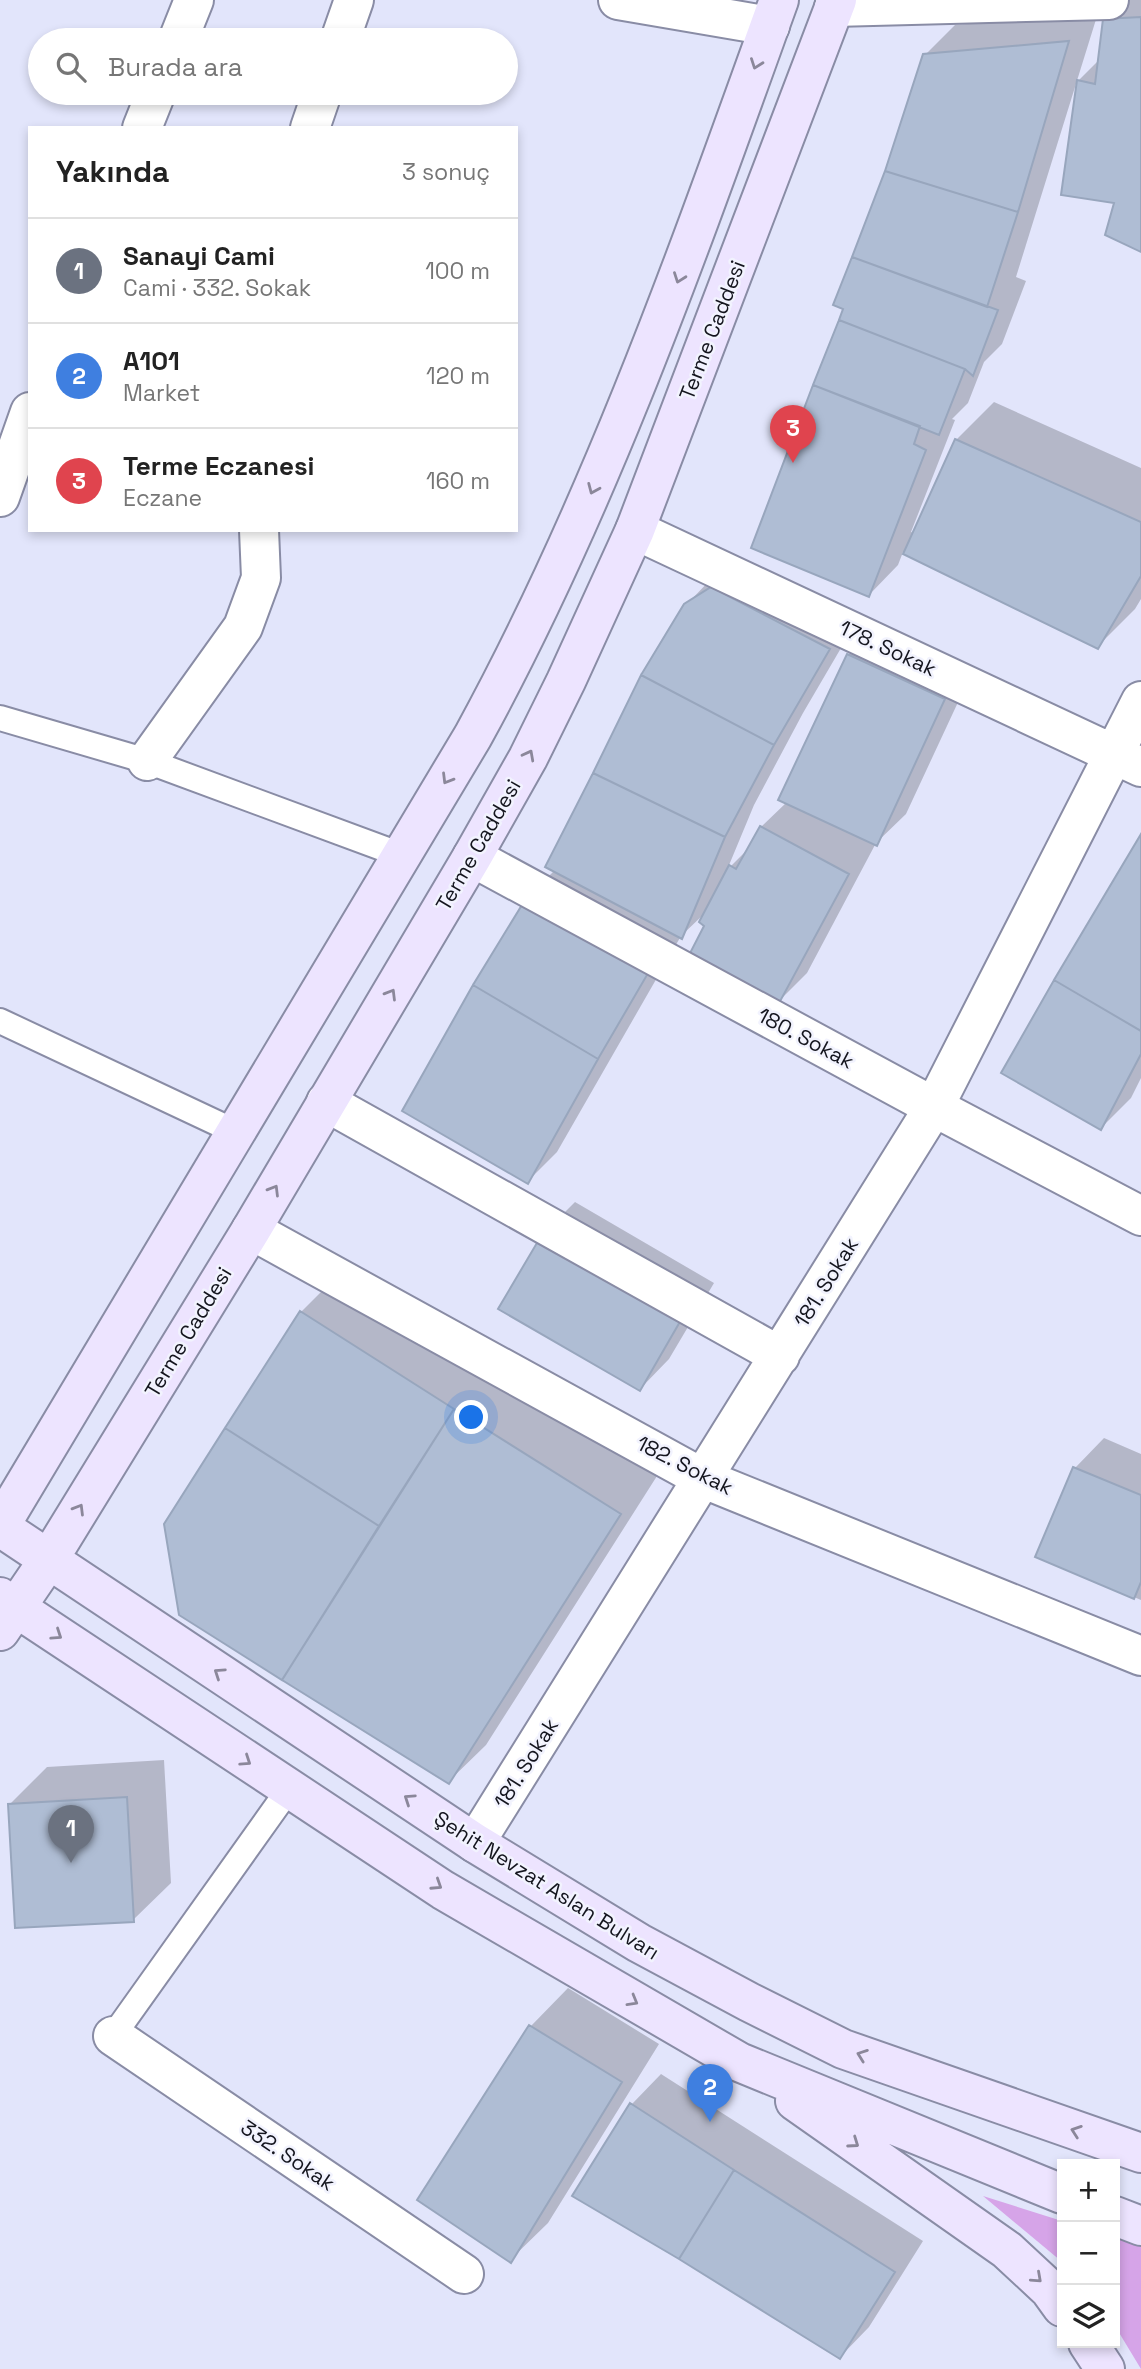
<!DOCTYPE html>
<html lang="tr">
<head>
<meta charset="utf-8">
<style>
  :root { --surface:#fff; --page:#f6f6f6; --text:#222; --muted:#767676; --line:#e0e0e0; --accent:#41877f }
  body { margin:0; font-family:"Space Grotesk",sans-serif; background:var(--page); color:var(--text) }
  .controls { position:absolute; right:21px; bottom:21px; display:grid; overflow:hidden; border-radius:0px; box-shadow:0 4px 10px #0003 }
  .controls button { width:63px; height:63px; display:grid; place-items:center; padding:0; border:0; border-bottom:2px solid var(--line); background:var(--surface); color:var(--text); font:35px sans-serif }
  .you { position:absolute; left:472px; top:1418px; width:24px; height:24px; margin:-18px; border:5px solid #fff; border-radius:50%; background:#1a73e8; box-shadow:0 0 0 10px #1a73e833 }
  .badge { display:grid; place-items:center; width:46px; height:46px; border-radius:50%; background:var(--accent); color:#fff; font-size:23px; font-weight:700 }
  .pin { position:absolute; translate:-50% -58px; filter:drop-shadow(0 2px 4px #0008) }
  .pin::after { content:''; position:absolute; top:37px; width:24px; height:21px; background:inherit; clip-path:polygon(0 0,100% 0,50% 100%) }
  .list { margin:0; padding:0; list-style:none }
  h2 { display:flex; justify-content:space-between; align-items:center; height:91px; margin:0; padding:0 28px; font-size:30px }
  h2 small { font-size:23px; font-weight:400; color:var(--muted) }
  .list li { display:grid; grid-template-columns:46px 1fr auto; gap:21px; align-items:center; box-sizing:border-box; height:105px; padding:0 28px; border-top:2px solid var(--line) }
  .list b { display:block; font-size:26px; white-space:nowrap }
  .list p { margin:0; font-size:23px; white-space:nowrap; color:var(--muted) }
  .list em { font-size:23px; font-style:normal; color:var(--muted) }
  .icon { flex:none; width:38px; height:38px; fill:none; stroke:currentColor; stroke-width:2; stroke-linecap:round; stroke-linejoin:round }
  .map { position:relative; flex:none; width:1141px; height:2369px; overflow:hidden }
  .search { position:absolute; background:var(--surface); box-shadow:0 4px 10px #0003; left:28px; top:28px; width:490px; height:77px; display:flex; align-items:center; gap:18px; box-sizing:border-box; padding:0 24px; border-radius:38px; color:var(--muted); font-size:26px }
  .panel { position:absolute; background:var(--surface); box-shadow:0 4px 10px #0003; left:28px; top:126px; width:490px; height:406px; border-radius:0px }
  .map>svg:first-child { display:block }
  .green { fill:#d6a4e8 }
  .shadow { fill:#0003 }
  .building { fill:#afbdd4; stroke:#98a6bd; stroke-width:2 }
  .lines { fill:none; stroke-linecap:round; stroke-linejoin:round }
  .service-casing { stroke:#898ca5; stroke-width:28 }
  .minor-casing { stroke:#898ca5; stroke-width:42 }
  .secondary-casing { stroke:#898ca5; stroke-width:42 }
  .service { stroke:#fff; stroke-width:24 }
  .minor { stroke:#fff; stroke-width:38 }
  .secondary { stroke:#ede4ff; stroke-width:38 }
  .oneway { stroke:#8b879a }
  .labels { text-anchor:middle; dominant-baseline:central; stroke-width:5; stroke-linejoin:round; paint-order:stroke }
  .street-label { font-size:21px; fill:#14151e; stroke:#f2f3fe }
</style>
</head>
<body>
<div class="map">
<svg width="1141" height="2369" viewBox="0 0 1141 2369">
  <rect width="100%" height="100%" fill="#e2e5fb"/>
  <path class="green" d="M983,2196L1062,2221V2262L1061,2261Z
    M1115,2238L1141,2246V2369L1115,2326Z"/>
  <path class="shadow" d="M1124,0H1141V250L1116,201L1063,194L1079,80L1100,59L1105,19Z
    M1098,13L1016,277L1026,281L1002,344L984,362L968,403L952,419L955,420L911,532L914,533L956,440L994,402L1141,468V599L1135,609L1097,647L903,552L898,565L869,595L845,309L886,171L925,55L955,25Z
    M742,559L858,619L803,713L754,805L727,870L751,846L761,827L787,802L848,655L878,626L973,670L906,814L876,843L807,973L778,1002L707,925L704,914L681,936L557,1152L527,1182L529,896L555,870L686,605L716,574Z
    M1141,838V1078L1131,1098L1101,1128Z
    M575,1202L714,1283L669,1359L640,1389L545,1232Z
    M338,1275L657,1476L486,1745L448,1782L181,1614L301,1312Z
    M1104,1438L1141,1454V1600L1037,1556L1075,1468Z
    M164,1760L171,1883L133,1920L10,1804L47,1767Z
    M568,1988L659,2044L548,2223L510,2260L420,2200L531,2026Z
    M661,2074L923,2241L869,2327L840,2357L575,2195L632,2104Z"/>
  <path class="building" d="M1141,17V252L1105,235L1114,203L1061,195L1077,80L1095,84L1103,19Z
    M1069,41L1018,212L885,171L923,54Z
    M885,171L1018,212L987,307L852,257Z
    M852,257L998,310L973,376L965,369L839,320L843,309L833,305Z
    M839,320L965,369L939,435L813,385Z
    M813,385L920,426L914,444L926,450L869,597L751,548Z
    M955,439L1141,522V576L1098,649L903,554Z
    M711,587L830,649L774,745L641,675L684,604Z
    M847,654L945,699L877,846L778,800Z
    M641,675L774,745L725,837L593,773Z
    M593,773L725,837L682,939L545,867Z
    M760,826L849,874L778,1005L688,957L704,926L699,922L729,865L736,869Z
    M1141,834V1031L1054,980Z
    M528,895L654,963L598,1059L473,985Z
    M1054,980L1141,1031V1054L1101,1130L1001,1073Z
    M473,985L598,1059L528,1184L402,1111Z
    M544,1231L685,1313L640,1391L498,1309Z
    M300,1311L454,1409L379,1526L225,1428Z
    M454,1409L621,1514L449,1784L282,1680Z
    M225,1428L379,1526L282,1680L179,1615L164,1524Z
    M1073,1467L1141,1495V1582L1134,1599L1035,1557Z
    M127,1797L134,1922L15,1928L8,1804Z
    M529,2025L622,2082L511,2263L417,2200Z
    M630,2103L734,2170L679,2259L572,2196Z
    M734,2170L895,2272L840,2359L679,2259Z"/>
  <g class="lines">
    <defs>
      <path id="service" d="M0,718L147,761L401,855
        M0,1021L236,1132
        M113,2036L289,1789"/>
      <path id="minor" d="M618,0L770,26
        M834,7L1109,0
        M178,40L194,0
        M340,40L354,0
        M142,128L156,93
        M310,128L322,93
        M0,497L30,412
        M635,530L1141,767
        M147,761L243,627L261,578L259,530
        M472,857L934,1107L1141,1216
        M326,1102L780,1356
        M251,1230L704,1479L1141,1656
        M475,1843L934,1107L1141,701
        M113,2036L464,2274"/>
      <path id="secondary" d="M0,1526L473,736C601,502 689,250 779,0
        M0,1527L475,1843L639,1943L749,2002L843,2049L1141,2153
        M0,1597L443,1890L739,2062L1062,2194
        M0,1631L49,1559L251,1230L472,857L528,758L566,681L635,530L837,0
        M795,2101L1007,2250L1049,2289L1062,2307
        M1115,2216L1141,2226
        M1088,2343L1105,2369"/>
    </defs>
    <use href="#service" class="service-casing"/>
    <use href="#minor" class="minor-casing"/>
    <use href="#secondary" class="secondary-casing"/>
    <use href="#service" class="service"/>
    <use href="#minor" class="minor"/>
    <use href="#secondary" class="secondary"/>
  </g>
  <defs><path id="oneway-chevron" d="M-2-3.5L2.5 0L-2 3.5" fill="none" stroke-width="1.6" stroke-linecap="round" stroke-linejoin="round" transform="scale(1.75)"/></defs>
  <g class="oneway">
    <use href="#oneway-chevron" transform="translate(756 64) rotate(110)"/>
    <use href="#oneway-chevron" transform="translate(679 278) rotate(110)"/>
    <use href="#oneway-chevron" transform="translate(593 489) rotate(113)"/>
    <use href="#oneway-chevron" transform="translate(529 755) rotate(-62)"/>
    <use href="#oneway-chevron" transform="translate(447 779) rotate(121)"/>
    <use href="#oneway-chevron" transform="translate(391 994) rotate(-59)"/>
    <use href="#oneway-chevron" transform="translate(274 1190) rotate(-59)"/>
    <use href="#oneway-chevron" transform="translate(79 1509) rotate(-59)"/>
    <use href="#oneway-chevron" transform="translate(57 1635) rotate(34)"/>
    <use href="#oneway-chevron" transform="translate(219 1673) rotate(-146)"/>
    <use href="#oneway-chevron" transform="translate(246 1761) rotate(34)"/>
    <use href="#oneway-chevron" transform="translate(409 1799) rotate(-146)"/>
    <use href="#oneway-chevron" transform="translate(437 1885) rotate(33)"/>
    <use href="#oneway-chevron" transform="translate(633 2001) rotate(30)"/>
    <use href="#oneway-chevron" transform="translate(862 2055) rotate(-160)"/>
    <use href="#oneway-chevron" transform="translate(1076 2131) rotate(-161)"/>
    <use href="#oneway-chevron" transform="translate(854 2143) rotate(35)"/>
    <use href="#oneway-chevron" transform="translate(1037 2278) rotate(42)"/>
  </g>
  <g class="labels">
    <g class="street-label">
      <text transform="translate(712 330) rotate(-69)">Terme Caddesi</text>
      <text transform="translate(888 648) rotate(25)">178. Sokak</text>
      <text transform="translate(478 845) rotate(-60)">Terme Caddesi</text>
      <text transform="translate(806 1038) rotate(28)">180. Sokak</text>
      <text transform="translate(826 1282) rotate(-58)">181. Sokak</text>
      <text transform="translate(188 1332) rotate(-59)">Terme Caddesi</text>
      <text transform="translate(685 1465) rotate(27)">182. Sokak</text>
      <text transform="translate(526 1763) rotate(-58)">181. Sokak</text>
      <text transform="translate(547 1885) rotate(32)">Şehit Nevzat Aslan Bulvarı</text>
      <text transform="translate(288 2155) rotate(34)">332. Sokak</text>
    </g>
  </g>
</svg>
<div class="controls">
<button>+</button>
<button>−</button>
<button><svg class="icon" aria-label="layers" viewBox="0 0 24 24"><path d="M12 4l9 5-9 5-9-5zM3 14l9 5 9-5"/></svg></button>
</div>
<div class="you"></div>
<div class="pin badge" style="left:71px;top:1863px;background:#6b7280">1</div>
<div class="pin badge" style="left:710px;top:2122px;background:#3f7fe0">2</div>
<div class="pin badge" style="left:793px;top:463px;background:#e0444e">3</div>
<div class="search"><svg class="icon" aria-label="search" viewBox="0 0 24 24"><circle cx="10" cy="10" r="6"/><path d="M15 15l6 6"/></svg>Burada ara</div>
<section class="panel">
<h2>Yakında<small>3 sonuç</small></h2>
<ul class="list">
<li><span class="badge" style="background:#6b7280">1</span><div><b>Sanayi Cami</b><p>Cami · 332. Sokak</p></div><em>100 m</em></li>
<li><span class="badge" style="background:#3f7fe0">2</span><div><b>A101</b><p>Market</p></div><em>120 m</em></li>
<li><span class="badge" style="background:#e0444e">3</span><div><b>Terme Eczanesi</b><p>Eczane</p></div><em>160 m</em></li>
</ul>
</section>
</div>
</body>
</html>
